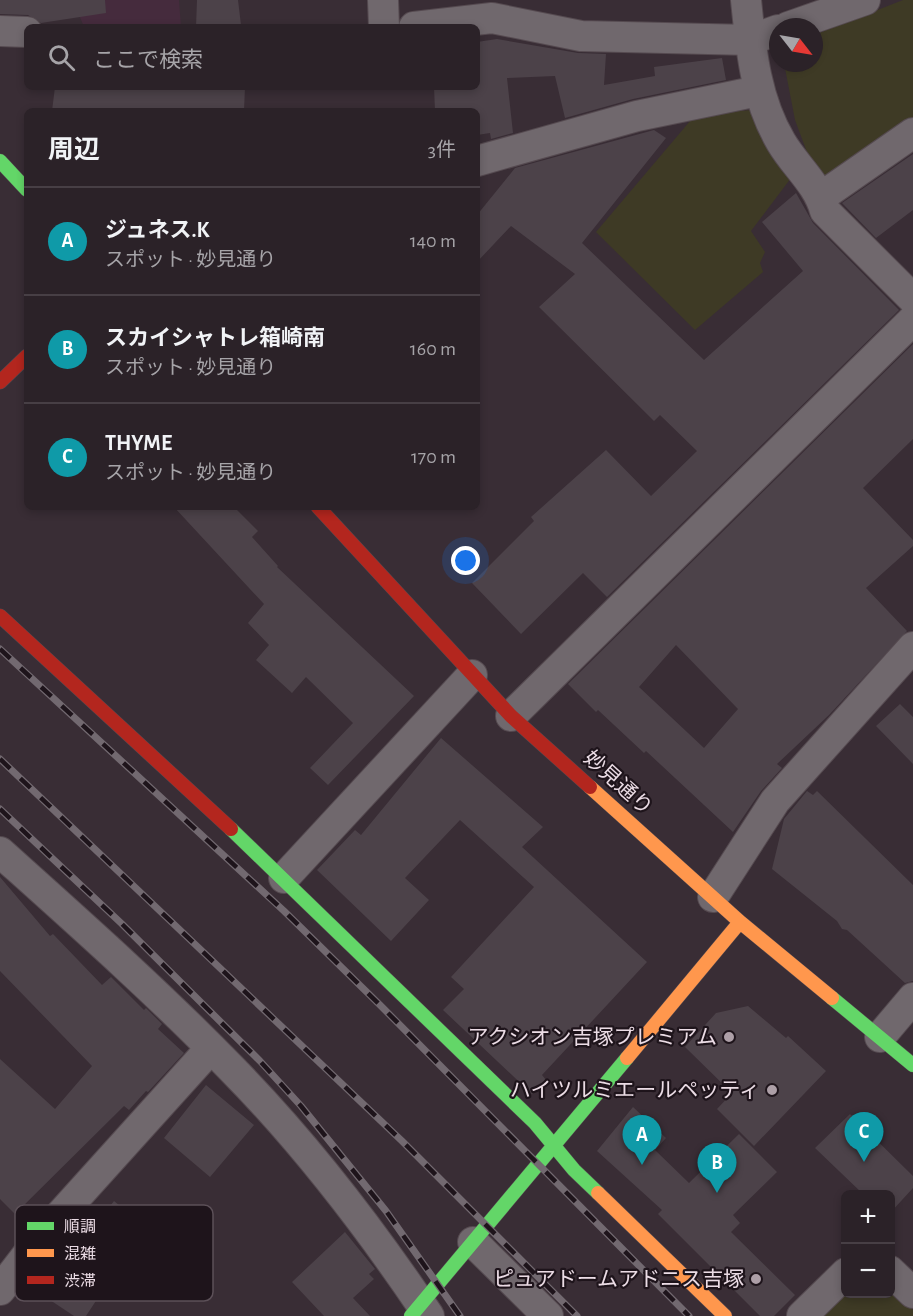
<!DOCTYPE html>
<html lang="ja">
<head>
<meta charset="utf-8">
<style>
  :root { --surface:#2b2228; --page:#332a30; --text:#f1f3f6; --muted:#a6a4a8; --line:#473f45; --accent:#db2777 }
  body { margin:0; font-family:"Alegreya Sans","Noto Sans JP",sans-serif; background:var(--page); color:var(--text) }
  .controls { position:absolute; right:18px; bottom:18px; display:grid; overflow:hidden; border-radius:9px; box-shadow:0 3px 9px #0003 }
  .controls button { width:54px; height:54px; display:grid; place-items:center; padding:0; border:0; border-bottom:2px solid var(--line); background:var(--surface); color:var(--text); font:30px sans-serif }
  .compass { position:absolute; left:769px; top:18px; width:54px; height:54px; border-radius:50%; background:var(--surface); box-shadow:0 3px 9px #0003; rotate:121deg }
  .you { position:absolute; left:466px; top:561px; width:21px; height:21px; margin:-15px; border:4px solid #fff; border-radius:50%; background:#1a73e8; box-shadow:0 0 0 9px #1a73e833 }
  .badge { display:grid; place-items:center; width:39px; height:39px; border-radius:50%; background:var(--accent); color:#fff; font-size:20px; font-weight:700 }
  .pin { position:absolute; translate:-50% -50px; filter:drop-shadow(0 2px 3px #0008) }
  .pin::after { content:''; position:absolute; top:32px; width:21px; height:18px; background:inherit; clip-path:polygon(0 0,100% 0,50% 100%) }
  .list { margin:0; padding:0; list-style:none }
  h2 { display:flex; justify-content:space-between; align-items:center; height:78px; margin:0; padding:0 24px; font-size:26px }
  h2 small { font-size:20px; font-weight:400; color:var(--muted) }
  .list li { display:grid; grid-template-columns:39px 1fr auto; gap:18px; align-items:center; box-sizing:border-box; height:108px; padding:0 24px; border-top:2px solid var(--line) }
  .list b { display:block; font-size:22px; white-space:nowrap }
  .list p { margin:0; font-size:20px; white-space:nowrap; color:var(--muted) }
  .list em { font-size:20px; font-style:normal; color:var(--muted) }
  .icon { flex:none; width:33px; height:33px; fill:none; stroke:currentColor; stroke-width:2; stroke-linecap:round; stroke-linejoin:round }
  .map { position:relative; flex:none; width:913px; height:1316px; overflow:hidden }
  .search { position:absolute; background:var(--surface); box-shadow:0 3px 9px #0003; left:24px; top:24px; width:456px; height:66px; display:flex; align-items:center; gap:15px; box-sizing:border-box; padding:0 21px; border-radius:9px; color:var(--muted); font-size:22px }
  .panel { position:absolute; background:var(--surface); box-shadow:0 3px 9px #0003; left:24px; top:108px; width:456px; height:402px; border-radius:9px }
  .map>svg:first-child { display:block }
  .built { fill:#452b3d }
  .green { fill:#3e3a25 }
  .building { fill:#4c4249; fill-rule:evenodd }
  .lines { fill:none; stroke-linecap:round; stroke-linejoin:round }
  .street-casing { stroke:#554a50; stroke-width:32 }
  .fast-casing { stroke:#554a50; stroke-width:15 }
  .slow-casing { stroke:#554a50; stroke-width:15 }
  .jam-casing { stroke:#554a50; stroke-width:15 }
  .street { stroke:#70686d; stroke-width:30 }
  .fast { stroke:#63d668; stroke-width:14 }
  .slow { stroke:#ff974d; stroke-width:14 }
  .jam { stroke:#b3261e; stroke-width:14 }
  .rail-casing { stroke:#726970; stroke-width:7 }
  .rail { stroke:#1e141b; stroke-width:4.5; stroke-dasharray:14; stroke-linecap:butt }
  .poi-dot { fill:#ad9fa7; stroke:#1e141b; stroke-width:2 }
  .labels { text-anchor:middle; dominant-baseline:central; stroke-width:4.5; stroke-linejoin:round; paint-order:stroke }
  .street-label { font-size:21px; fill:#ebdce5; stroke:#1e141b }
  .poi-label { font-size:21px; fill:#ebdce5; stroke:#1e141b; text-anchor:end }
  .key { fill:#1e141b; stroke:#5c5058; stroke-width:1.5 }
  .key-label { font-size:16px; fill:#ebdce5 }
</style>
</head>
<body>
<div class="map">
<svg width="913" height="1316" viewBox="0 0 913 1316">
  <rect width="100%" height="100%" fill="#392d35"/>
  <path class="built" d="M73,0H179L181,27H84Z"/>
  <path class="green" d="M903,0H913V124L830,182L811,163L795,120L784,63H814V35Z
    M753,110L794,174L751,231L765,252L760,263L763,272L695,330L596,232L696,114Z
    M891,1288L913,1310V1316H822L846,1294H890Z"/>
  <path class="building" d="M0,0H105L106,13L41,23L28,15L0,14Z
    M197,0H238L241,25L196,27Z
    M497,39L578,53L606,54L604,85L655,76L654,67L722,58L726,80L633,99L565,118L555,76L507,78L513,133L491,139L490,133L477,135V111H435L434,87H477V42Z
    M55,87H245L244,111H52Z
    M654,130L666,138L582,243L704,360L803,271L762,222L796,193L813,223L899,310L607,597L583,573L521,634L472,583L534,521L531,517L606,450L651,496L697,451L660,415L654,421L539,307L575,274L511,226L477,262V215L515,168Z
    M913,154V210L876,238L842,203Z
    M913,344V439L863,488L913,540V546L866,588L907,631L829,715L777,764L782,768L761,791L733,832L646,751L644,753L598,710L596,712L568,684ZM676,645L738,709L704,748L639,687Z
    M174,507H234L258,531L252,537L278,566L277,567L414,696L328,785L310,768L353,723L306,677L292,693L256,660L269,645L248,623L264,604Z
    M900,704L913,717V764L876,726Z
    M441,738L543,827L522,847L647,962L542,1075L546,1080L532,1094L443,1010L464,989L451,977L534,887L460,820L405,878L429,900L391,941L317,870L355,830L361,835Z
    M807,791L813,795L817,791L913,885V981L905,983L847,930L842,929L837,921L772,869L784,819Z
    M0,877L50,936L53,934L102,985L111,977L144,1010L146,1008L162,1024L158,1029L184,1053L148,1092L146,1091L129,1110L124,1106L15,1214L0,1199V1059L55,1109L92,1066L0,971Z
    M748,1006L786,1038L788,1036L826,1071L754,1146L717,1109L732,1093L685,1047L716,1013Z
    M206,1085L254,1125L210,1177L164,1138Z
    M633,1107L666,1138L655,1150L689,1183L739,1134L777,1172L733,1215L740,1223L731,1232L795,1295L774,1316H760L658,1214L662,1210L597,1151Z
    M850,1114L913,1176V1188L891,1212V1194H863L815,1148Z
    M114,1201L173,1249L133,1296L111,1278L86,1316H74L26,1284L81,1218L93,1228Z
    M345,1232L375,1269L369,1274L374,1279L353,1298L370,1316H324L292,1282Z"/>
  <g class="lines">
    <defs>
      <path id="street" d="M383,0L384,27
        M746,0C751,49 755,98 781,142C795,166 818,184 825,211L913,299
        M414,27L492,18L581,36L750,40L778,30
        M788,27L865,0
        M0,31L27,32
        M477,161L637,116L758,91
        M821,197L913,133
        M511,716L913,320
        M0,852C78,922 157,992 230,1067C305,1143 370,1228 429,1316
        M284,878L472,675
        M713,897L775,801L913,647
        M880,1037L913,998
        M473,1242L548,1316
        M890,1271L913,1293
        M0,1290L44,1233L211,1048
        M802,1316L846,1273"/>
      <path id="fast" d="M0,161L27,190
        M231,829L535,1123L574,1170L598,1193
        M832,998L913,1065
        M411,1316L627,1058"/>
      <path id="slow" d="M590,787L740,922L832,998
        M627,1058L740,922
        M598,1193L725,1316"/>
      <path id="jam" d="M0,382L27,356
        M318,507L511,716L590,787
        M0,616L231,829"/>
    </defs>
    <use href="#street" class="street-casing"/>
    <use href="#fast" class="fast-casing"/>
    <use href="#slow" class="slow-casing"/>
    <use href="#jam" class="jam-casing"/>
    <use href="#street" class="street"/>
    <use href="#fast" class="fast"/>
    <use href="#slow" class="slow"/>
    <use href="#jam" class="jam"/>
    <defs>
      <path id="rail" d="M0,649L284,911L380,1005L689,1316
        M0,759L402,1141L577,1316
        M0,809L122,924L260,1061L301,1106L386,1211L460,1316"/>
    </defs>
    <use href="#rail" class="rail-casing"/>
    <use href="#rail" class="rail"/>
  </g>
  <g class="poi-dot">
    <circle cx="729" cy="1037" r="6"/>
    <circle cx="772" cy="1090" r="6"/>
    <circle cx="756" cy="1279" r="6"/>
  </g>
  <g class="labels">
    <g class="street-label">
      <text transform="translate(618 783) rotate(42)">妙見通り</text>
    </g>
    <g class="poi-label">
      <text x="717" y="1037">アクシオン吉塚プレミアム</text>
      <text x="760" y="1090">ハイツルミエールペッティ</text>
      <text x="744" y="1279">ピュアドームアドニス吉塚</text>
    </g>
  </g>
  <rect x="15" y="1205" width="198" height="96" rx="9" class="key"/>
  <rect x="27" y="1222" width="27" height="8" fill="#63d668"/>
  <rect x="27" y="1249" width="27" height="8" fill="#ff974d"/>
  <rect x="27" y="1276" width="27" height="8" fill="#b3261e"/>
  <g class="key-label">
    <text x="64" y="1232">順調</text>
    <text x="64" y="1259">混雑</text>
    <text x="64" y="1286">渋滞</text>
  </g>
</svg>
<div class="controls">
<button>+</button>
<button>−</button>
</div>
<svg class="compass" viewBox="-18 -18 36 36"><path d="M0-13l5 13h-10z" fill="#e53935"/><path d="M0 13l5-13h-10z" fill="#a6a4a8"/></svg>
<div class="you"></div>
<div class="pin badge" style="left:642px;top:1165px;background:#0f9aa8">A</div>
<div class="pin badge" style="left:717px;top:1193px;background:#0f9aa8">B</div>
<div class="pin badge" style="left:864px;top:1162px;background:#0f9aa8">C</div>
<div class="search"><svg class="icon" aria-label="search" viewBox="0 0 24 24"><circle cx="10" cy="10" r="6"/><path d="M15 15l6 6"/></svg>ここで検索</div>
<section class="panel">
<h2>周辺<small>3件</small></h2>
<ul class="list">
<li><span class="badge" style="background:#0f9aa8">A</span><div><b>ジュネス.K</b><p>スポット · 妙見通り</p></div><em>140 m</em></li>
<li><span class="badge" style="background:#0f9aa8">B</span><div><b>スカイシャトレ箱崎南</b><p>スポット · 妙見通り</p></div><em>160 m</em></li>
<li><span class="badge" style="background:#0f9aa8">C</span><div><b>THYME</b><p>スポット · 妙見通り</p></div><em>170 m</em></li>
</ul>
</section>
</div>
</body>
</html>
